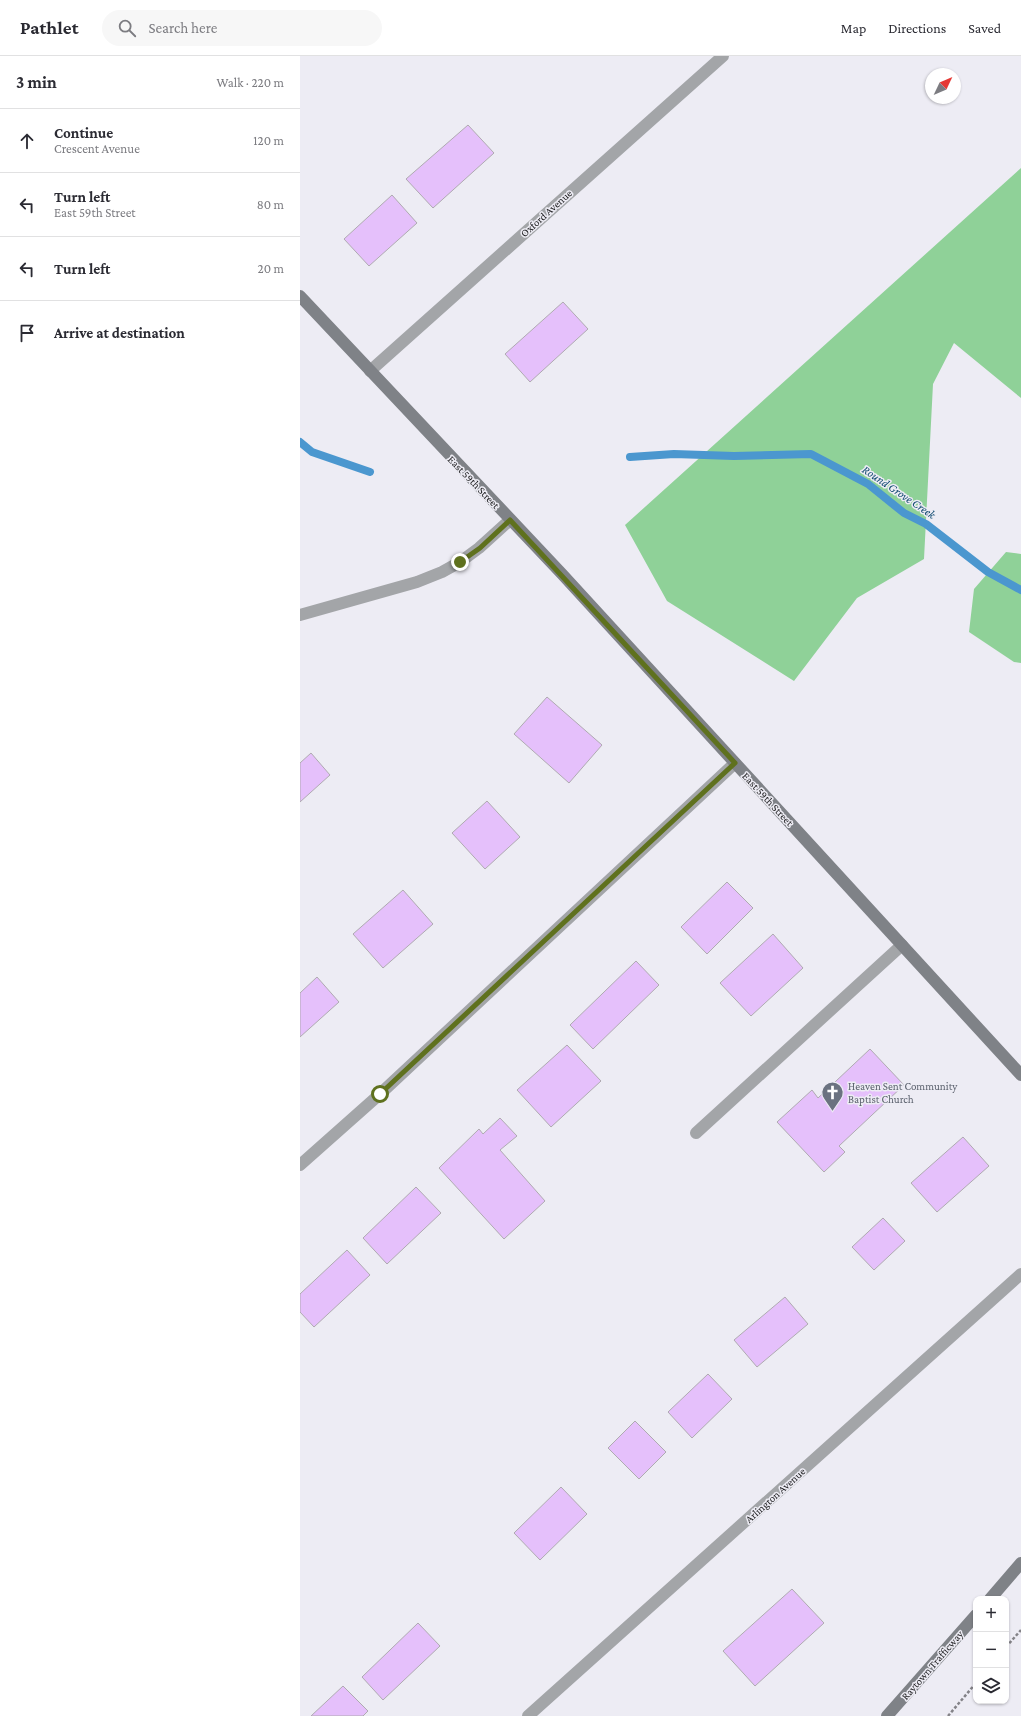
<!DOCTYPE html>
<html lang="en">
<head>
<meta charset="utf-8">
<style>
  :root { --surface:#fff; --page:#f7f7f7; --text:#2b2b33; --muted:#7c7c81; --line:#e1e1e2 }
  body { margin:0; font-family:"Crimson Pro",serif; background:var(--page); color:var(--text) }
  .controls { position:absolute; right:12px; bottom:12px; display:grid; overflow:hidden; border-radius:8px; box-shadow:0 1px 3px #0004 }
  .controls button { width:36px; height:36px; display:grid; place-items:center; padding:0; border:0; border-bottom:1px solid var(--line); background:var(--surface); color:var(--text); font:20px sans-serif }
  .compass { position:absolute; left:625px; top:12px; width:36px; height:36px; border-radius:50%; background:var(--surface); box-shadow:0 1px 3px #0004; rotate:46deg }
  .stop { position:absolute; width:12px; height:12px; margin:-9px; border:3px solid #5f711e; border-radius:50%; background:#fff }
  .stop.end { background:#5f711e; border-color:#fff; box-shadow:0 1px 4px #0008 }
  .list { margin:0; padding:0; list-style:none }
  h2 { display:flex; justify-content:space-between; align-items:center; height:52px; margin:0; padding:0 16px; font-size:17px }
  h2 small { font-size:13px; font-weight:400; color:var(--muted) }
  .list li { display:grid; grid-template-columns:26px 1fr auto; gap:12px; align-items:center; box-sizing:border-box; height:64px; padding:0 16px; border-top:1px solid var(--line) }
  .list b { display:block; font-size:15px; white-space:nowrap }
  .list p { margin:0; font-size:13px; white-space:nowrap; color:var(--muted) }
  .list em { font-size:13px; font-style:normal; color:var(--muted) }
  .icon { flex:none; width:22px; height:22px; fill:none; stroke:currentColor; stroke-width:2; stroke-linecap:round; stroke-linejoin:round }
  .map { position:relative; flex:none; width:721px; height:1660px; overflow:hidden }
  header { display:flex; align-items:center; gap:24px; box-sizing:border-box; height:56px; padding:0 20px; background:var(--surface); border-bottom:1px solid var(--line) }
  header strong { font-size:19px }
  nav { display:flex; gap:22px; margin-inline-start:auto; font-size:14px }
  .search { width:280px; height:36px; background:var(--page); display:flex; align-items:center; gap:10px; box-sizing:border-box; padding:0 14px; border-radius:22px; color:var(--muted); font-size:15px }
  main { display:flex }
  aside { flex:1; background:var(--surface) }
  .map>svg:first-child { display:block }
  .green { fill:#8fd198 }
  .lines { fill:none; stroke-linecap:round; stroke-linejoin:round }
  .stream { stroke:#4b97cf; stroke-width:8 }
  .building { fill:#e5c0fb; stroke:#afaab1 }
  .path { stroke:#848388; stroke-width:2.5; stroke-dasharray:3 2; stroke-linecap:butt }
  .lane { stroke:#a3a5a8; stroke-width:12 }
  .street { stroke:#a3a5a8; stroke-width:12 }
  .secondary { stroke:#7f8287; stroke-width:12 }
  .route { stroke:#5f711e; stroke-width:5 }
  .labels { text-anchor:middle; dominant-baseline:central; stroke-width:3; stroke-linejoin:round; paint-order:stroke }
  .street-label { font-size:11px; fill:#222224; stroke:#edecf4 }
  .worship-label { font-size:11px; fill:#5b616d; stroke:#edecf4; text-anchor:start }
  .water-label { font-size:12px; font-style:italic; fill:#114b71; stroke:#edecf4 }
</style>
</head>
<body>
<header>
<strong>Pathlet</strong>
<div class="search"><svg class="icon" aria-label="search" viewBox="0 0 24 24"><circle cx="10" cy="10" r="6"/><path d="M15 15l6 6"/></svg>Search here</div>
<nav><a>Map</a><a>Directions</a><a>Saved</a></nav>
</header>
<main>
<aside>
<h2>3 min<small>Walk · 220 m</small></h2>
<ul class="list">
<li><svg class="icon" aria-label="ahead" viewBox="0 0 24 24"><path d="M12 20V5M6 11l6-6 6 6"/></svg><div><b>Continue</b><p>Crescent Avenue</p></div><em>120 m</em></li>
<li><svg class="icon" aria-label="left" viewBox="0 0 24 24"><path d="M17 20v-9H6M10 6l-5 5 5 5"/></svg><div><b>Turn left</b><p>East 59th Street</p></div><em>80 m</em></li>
<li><svg class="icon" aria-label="left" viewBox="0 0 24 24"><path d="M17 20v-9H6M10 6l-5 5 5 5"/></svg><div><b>Turn left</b></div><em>20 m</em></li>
<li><svg class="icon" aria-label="arrive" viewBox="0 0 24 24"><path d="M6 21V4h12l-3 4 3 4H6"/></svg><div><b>Arrive at destination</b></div></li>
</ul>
</aside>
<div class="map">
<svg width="721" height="1660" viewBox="0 0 721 1660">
  <rect width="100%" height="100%" fill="#edecf4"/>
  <path class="green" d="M721,112V342L654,287L633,328L624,503L557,542L494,625L367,545L325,469Z
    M706,496L721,498V607L714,606L669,576L674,533Z"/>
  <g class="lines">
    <path class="stream" d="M0,386L12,396L70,416
      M330,401L374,398L434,400L511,398L568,428L604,457L626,468L688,516L721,534"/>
  </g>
  <path class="building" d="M168,69L194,97L133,152L106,123Z
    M92,139L117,167L69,210L44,183Z
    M263,246L288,273L230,326L205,298Z
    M247,641L302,689L269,727L214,678Z
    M11,697L30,719L0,746V707Z
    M187,745L220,781L185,813L152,777Z
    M427,826L453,852L407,898L381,871Z
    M103,834L133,868L83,912L53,878Z
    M473,878L503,912L451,960L420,927Z
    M336,905L359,929L293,993L270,969Z
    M17,921L39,946L0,981V937Z
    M267,989L301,1025L251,1071L217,1034Z
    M570,993L604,1029L539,1090L545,1096L524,1116L477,1066L512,1034L518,1042Z
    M200,1062L217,1080L200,1094L245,1145L204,1183L139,1112L179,1073L183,1078Z
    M663,1081L689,1110L637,1156L611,1127Z
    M116,1131L141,1157L87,1208L63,1182Z
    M583,1162L605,1185L574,1214L552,1191Z
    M47,1194L70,1219L14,1271L0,1256V1238Z
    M485,1241L508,1268L457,1311L434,1284Z
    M408,1318L432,1343L392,1382L368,1356Z
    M335,1365L366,1396L339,1423L308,1392Z
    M261,1431L287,1458L240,1504L214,1477Z
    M492,1533L524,1567L455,1630L423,1595Z
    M118,1567L140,1590L83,1644L62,1621Z
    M43,1630L68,1655L63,1660H11Z"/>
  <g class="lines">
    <path class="path" d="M706,1591L721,1574
      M648,1660L676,1627"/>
    <path class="lane" d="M0,559L117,526L142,516L160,506L179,492L210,464
      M396,1077L602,889"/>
    <path class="street" d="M70,315L423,0
      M0,1109L80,1038L435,707
      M228,1660L721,1218"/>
    <path class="secondary" d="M0,240L262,518L721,1019
      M690,1543L721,1507
      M587,1660L676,1559"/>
  </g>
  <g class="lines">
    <path class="route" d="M80,1038L435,707L210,464L180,492L160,506"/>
  </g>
  <defs>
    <symbol id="church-pin" viewBox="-11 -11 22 30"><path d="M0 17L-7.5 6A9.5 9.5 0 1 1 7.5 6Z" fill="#6b7280" stroke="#edecf4"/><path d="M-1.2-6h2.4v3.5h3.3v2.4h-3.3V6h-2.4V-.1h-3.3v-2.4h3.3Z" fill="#fff"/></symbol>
  </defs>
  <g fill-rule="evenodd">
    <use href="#church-pin" x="520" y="1024" width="25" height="34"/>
  </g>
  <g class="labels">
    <g class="street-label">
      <text transform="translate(246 157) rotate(-42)">Oxford Avenue</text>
      <text transform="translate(174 426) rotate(46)">East 59th Street</text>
      <text transform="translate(468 743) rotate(47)">East 59th Street</text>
      <text transform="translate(475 1439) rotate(-42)">Arlington Avenue</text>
      <text transform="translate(632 1609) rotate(-49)">Raytown Trafficway</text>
    </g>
    <g class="worship-label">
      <text x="548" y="1030">Heaven Sent Community<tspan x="548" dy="13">Baptist Church</tspan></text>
    </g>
    <g class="water-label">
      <text transform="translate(599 436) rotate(34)">Round Grove Creek</text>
    </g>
  </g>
</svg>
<div class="controls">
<button>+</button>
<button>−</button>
<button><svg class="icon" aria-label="layers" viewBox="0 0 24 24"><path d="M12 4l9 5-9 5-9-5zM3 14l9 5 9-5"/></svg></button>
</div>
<svg class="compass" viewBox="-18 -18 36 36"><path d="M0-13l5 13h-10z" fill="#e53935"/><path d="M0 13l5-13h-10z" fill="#7c7c81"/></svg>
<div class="stop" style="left:80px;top:1038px"></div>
<div class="stop end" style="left:160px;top:506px"></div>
</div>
</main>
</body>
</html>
